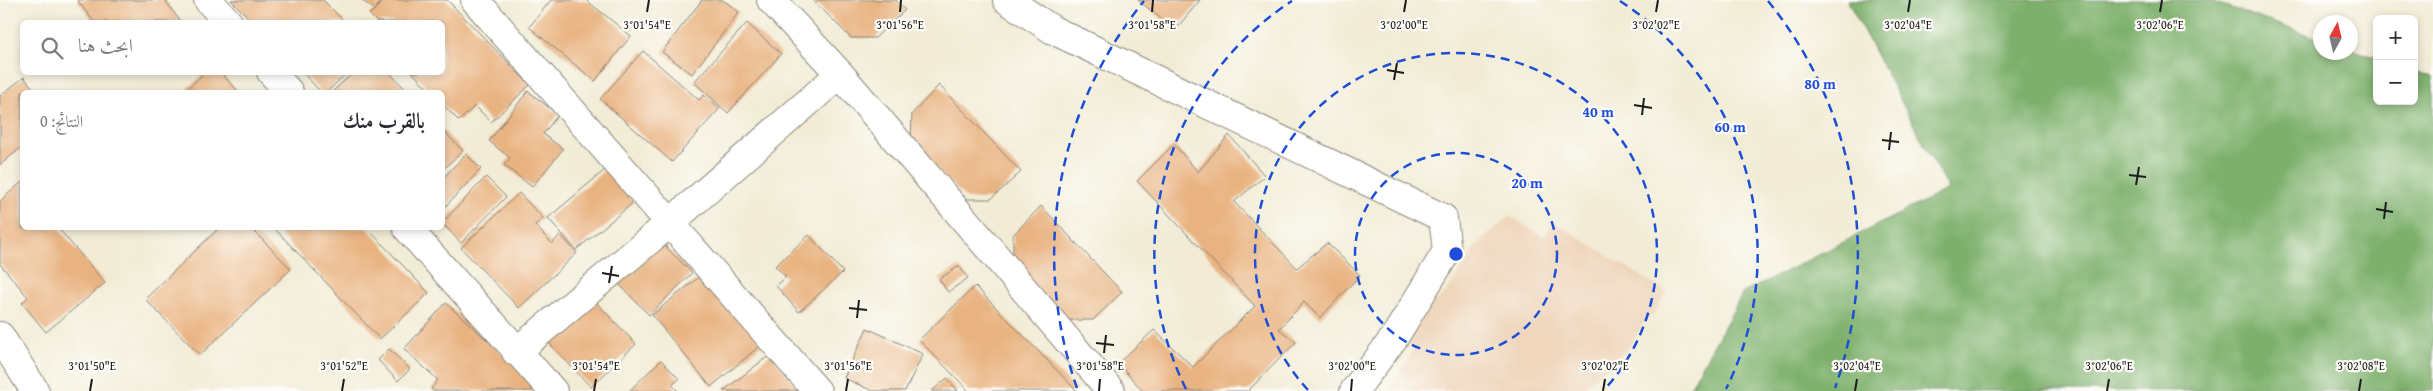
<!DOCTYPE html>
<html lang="ar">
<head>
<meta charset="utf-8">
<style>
  :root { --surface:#fff; --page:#f2f2f3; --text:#2b2b33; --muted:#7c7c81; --line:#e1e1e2 }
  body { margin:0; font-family:"Gentium Book Plus",Amiri,serif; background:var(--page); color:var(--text); direction:rtl }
  .controls { position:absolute; right:15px; top:15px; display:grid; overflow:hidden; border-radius:8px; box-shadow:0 2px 8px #0003 }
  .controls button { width:45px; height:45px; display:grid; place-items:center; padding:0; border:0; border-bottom:1px solid var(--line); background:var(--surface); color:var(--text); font:25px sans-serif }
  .compass { position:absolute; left:2313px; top:15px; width:45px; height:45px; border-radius:50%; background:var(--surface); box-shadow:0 2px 8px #0003; rotate:8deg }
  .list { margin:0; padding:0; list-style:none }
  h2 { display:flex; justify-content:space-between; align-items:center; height:65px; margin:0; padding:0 20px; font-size:21px }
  h2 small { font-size:16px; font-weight:400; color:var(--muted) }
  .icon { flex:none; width:28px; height:28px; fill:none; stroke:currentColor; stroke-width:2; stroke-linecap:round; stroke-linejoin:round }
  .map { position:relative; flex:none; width:2433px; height:391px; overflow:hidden; direction:ltr }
  .search { position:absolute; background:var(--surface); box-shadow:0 2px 8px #0003; left:20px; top:20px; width:425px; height:55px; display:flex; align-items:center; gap:12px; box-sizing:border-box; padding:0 18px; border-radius:8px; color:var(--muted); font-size:19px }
  .panel { position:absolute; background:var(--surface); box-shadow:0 2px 8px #0003; left:20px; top:90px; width:425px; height:140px; border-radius:8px; direction:rtl }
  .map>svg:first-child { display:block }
  .built { fill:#efd6bc }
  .forest { fill:#7db06c; stroke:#4c6644 }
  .building { fill:#e9b381 }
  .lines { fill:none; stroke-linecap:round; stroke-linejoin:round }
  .minor-casing { stroke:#878479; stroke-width:30 }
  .minor { stroke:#fff; stroke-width:28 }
  .ticks { fill:none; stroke:#1c1c1c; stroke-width:2 }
  .ring { fill:none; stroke:#1d4ed8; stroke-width:2.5; stroke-dasharray:9 6 }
  .ticks-label { font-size:12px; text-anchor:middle; fill:#1c1c1c; stroke:#fdfcf7; stroke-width:4.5; stroke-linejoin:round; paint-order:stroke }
  .centre { fill:#1d4ed8; stroke:#fdfcf7; stroke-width:2.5 }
  .ring-label { font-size:15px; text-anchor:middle; font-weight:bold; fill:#1d4ed8; stroke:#fdfcf7; stroke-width:4.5; stroke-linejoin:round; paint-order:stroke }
</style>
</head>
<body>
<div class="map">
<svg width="2433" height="391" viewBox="0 0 2433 391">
  <rect width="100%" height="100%" fill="#fdfcf7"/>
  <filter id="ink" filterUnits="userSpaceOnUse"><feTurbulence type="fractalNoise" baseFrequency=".02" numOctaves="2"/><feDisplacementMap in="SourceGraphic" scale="10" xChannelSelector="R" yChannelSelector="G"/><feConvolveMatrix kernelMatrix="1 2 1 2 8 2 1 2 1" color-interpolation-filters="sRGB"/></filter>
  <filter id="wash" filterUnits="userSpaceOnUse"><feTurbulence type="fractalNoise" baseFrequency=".0096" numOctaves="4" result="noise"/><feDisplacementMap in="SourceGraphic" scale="20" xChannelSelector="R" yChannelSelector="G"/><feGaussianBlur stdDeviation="1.12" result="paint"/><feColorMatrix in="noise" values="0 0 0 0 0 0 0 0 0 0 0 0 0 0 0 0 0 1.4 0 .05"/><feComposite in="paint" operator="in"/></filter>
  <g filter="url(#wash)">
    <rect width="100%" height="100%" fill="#f2ecd6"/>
    <path class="built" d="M1509,216L1544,237L1554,222L1667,292L1654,313L1644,322L1627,350L1586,385L1582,391H1388L1414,350L1407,341L1427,309L1447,292L1476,245Z"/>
    <path class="forest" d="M1847,0H2208L2320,39V52H2350L2351,49L2377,58V101H2414V71L2433,77V391H1688L1743,293L1948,189Z"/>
    <g id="blocks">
      <path class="building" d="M77,0H165L180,21L178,22H94Z
        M231,0H323L345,22H253Z
        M362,0H382L375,9L385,0H447L530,85L491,122L475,106L459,121L442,104V92H431L412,72H442V22H377L369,14L375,10Z
        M551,0H586L631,36L595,81L529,27Z
        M702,0H723L739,12L692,74L662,52Z
        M813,0H896L905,10L875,38H851Z
        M1138,0H1200L1175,30Z
        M747,23L781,54L728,113L694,82Z
        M643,51L699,100L704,95L720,108L672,162L600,99Z
        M205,72H220L239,92H184Z
        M302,72H348L327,92H321Z
        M354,72H389L408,92H332Z
        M24,77L36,92H22V147L0,165V96Z
        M939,85L1021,172L991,199H967L911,144L912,114Z
        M528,91L558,115L543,134L563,149L532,187L504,165L510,158L489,141Z
        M442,129L463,151L442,170Z
        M1229,135L1265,176L1234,202L1297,268L1327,243L1360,275L1320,318L1304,302L1279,329L1296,342L1248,391H1143L1118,363L1154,330L1193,367L1255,306L1137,181L1174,144L1198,172Z
        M466,154L481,169L442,210V179Z
        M606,169L634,202L576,250L548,218Z
        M486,177L506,197L461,243L442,223Z
        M22,182V228H58L105,283L46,332L22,303L28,297L0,264V201Z
        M519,193L543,218L535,225L552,244L560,235L577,253L519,308L461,248Z
        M1041,206L1122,292L1093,320H1069L1013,265V235Z
        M219,228H251L291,269L200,355L145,299Z
        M274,228H367L429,293L380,339Z
        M809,235L843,272L799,312L776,286L786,277L775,266Z
        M660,241L692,273L649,315L618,283Z
        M959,266L968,278L948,292L939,279Z
        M704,273L762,344L711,387L652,315Z
        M975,286L1077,391H969L919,340Z
        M593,299L636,344L591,387L548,342Z
        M446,303L544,391H433L431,389L438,380L404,349Z
        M867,328L923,354L905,391H873L844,378Z
        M389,349L410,369L398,381L378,360Z
        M771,354L800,391H723Z
        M661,360L679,379L672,385L678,391H629Z
        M947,378L958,391H932Z"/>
    </g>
  </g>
  <g filter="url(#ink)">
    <use href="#blocks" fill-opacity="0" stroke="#878479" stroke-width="1"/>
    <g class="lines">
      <defs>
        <path id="minor" d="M208,0L228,22
          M475,0L817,391
          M771,0L840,74L1111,391
          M1007,0L1053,30L1443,218L1447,251L1394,338L1354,391
          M271,72L289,92
          M407,228L553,391
          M0,336L35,391
          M516,352L671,222L840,74"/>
      </defs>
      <use href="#minor" class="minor-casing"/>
      <use href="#minor" class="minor"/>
    </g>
  </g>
  <path class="ticks" d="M647,12L649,0M900,12L901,0M1152,12L1153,0M1404,12L1406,0M1656,12L1658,0M1908,12L1910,0M2160,12L2162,0M1387,70L1404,73M1394,80L1397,63M1634,105L1652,108M1642,115L1644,98M1882,140L1899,142M1889,150L1891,132M2129,175L2146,177M2136,185L2139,167M2376,209L2393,212M2384,219L2386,202M602,273L619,276M609,283L612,266M849,308L867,310M857,318L859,300M1096,343L1114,345M1104,353L1106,335M90,391L92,379M342,391L344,379M594,391L596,379M846,391L848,379M1099,391L1100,379M1351,391L1352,379M1603,391L1605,379M1855,391L1857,379M2107,391L2109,379M2359,391L2361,379"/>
  <g class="ring">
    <circle cx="1456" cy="254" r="101"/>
    <path d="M1308 390A201 201 0 1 1 1604 390"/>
    <path d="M1186 389A302 302 0 0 1 1292 1M1620 1A302 302 0 0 1 1726 389"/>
    <path d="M1077 388A402 402 0 0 1 1144 1M1768 1A402 402 0 0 1 1835 388"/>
  </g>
  <g class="ticks-label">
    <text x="647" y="29">3°01'54"E</text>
    <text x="900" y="29">3°01'56"E</text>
    <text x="1152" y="29">3°01'58"E</text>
    <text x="1404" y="29">3°02'00"E</text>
    <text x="1656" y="29">3°02'02"E</text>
    <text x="1908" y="29">3°02'04"E</text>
    <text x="2160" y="29">3°02'06"E</text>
    <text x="92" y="370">3°01'50"E</text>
    <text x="344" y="370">3°01'52"E</text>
    <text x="596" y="370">3°01'54"E</text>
    <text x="848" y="370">3°01'56"E</text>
    <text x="1100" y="370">3°01'58"E</text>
    <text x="1352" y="370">3°02'00"E</text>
    <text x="1605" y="370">3°02'02"E</text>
    <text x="1857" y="370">3°02'04"E</text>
    <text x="2109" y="370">3°02'06"E</text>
    <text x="2361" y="370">3°02'08"E</text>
  </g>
  <circle cx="1456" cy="254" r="8" class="centre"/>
  <g class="ring-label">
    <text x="1820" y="89">80 m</text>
    <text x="1598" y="117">40 m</text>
    <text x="1730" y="132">60 m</text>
    <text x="1527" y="188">20 m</text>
  </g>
</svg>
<div class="controls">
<button>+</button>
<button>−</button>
</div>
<svg class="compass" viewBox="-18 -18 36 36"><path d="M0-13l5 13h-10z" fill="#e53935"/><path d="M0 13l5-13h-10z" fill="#7c7c81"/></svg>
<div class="search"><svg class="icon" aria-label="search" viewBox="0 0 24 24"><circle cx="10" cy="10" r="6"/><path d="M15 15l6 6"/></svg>ابحث هنا</div>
<section class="panel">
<h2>بالقرب منك<small>النتائج: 0</small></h2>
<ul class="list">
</ul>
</section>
</div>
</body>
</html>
